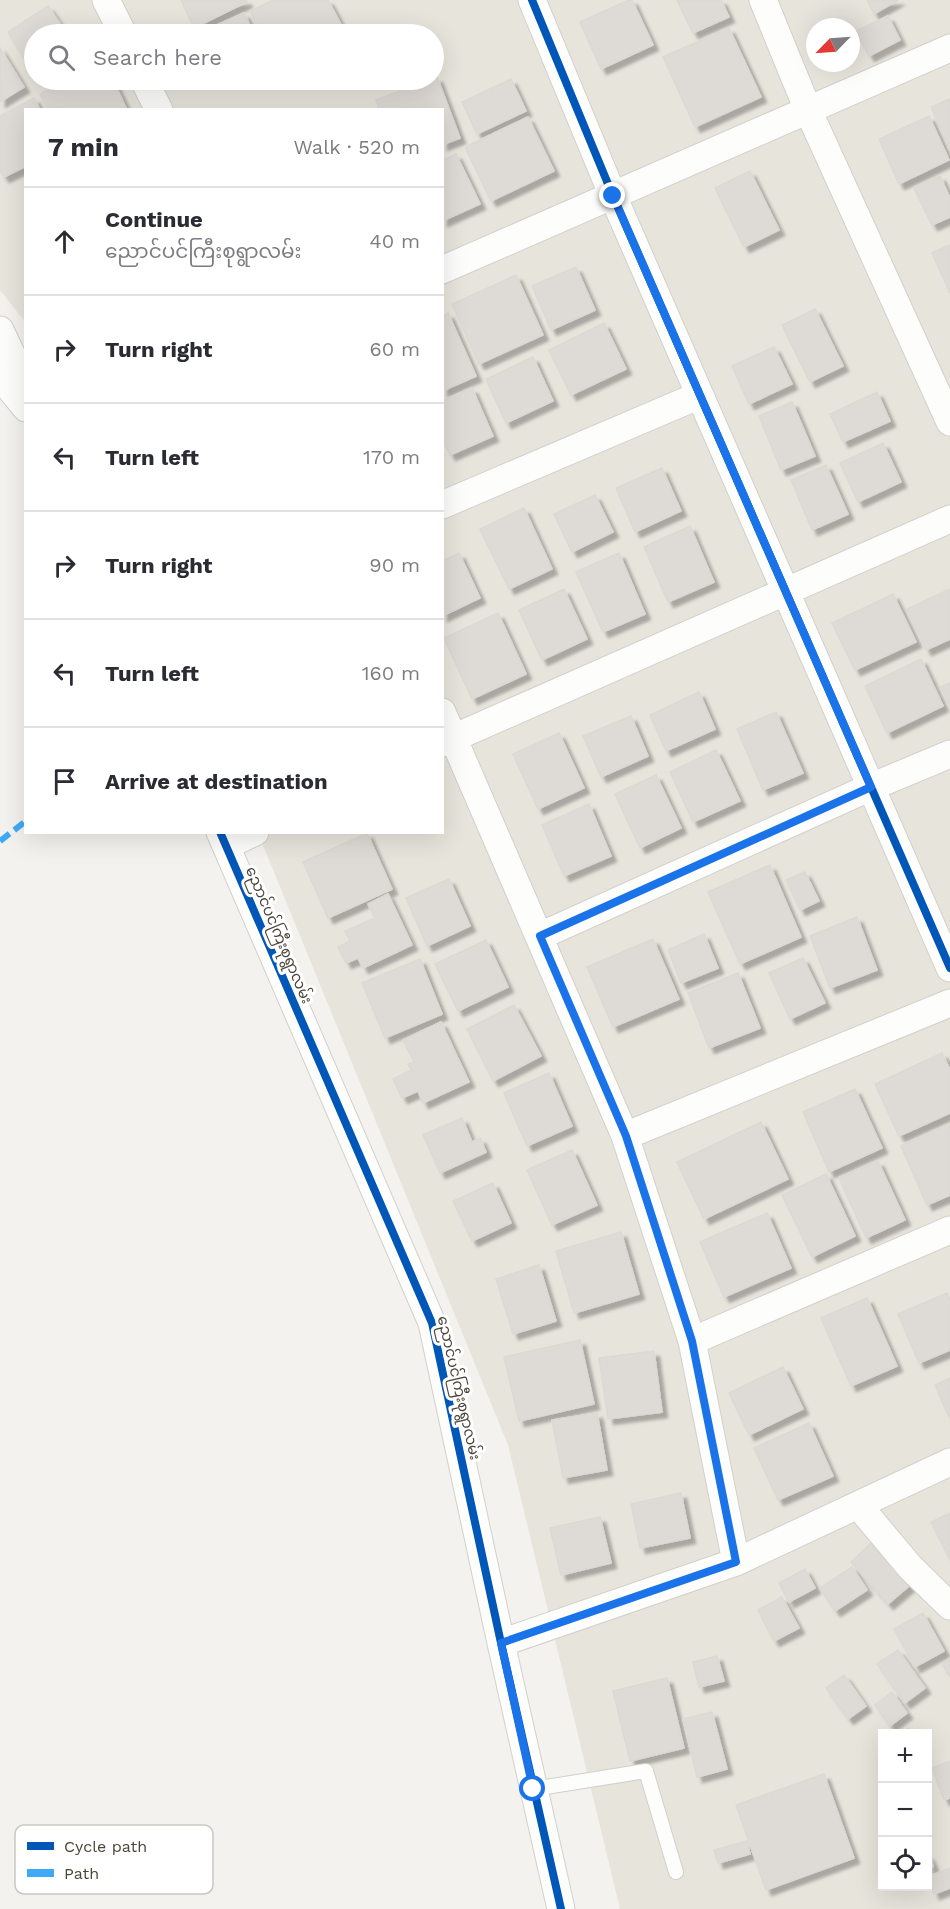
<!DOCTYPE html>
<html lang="en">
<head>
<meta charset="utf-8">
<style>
  :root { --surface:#fff; --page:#f2f2f3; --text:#2b2b33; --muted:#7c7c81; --line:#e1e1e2 }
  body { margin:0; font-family:"Work Sans","Noto Sans Myanmar",sans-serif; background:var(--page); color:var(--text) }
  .controls { position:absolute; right:18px; bottom:18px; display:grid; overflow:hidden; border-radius:0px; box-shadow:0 6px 24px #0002 }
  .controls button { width:54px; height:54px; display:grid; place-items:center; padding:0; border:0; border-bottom:2px solid var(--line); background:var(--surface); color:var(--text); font:30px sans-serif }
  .compass { position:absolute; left:806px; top:18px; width:54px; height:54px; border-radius:50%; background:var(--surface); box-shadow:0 6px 24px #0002; rotate:245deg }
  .stop { position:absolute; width:18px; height:18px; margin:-14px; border:4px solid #1a73e8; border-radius:50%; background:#fff }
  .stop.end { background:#1a73e8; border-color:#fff; box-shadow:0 2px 6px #0008 }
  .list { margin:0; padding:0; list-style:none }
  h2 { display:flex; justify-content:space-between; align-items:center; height:78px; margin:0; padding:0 24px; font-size:26px }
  h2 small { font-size:20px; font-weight:400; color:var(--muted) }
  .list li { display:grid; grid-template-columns:39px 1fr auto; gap:18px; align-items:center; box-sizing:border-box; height:108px; padding:0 24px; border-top:2px solid var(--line) }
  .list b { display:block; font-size:22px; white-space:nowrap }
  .list p { margin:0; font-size:20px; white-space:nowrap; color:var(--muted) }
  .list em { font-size:20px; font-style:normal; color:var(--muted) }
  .icon { flex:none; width:33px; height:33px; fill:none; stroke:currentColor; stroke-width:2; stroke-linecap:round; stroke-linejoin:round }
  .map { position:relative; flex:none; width:950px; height:1909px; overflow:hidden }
  .search { position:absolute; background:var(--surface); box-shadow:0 6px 24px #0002; left:24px; top:24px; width:420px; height:66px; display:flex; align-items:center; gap:15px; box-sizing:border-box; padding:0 21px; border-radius:33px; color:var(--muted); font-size:22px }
  .panel { position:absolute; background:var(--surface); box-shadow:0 6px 24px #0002; left:24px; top:108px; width:420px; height:726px; border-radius:0px }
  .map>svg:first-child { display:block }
  .residential { fill:#e7e4dc; fill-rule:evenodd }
  .building { fill:#dedbd6; stroke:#dcd9d4; stroke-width:1.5; filter:url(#shadow) }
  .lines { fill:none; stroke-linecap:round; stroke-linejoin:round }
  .service-casing { stroke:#d2d0cb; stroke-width:16 }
  .minor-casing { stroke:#d2d0cb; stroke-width:29 }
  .service { stroke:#fdfdfc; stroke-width:14 }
  .minor { stroke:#fdfdfc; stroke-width:27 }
  .quiet { stroke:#3fa9f5; stroke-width:6; stroke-dasharray:12 6; stroke-linecap:butt }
  .cycleway-casing { stroke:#fff; stroke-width:11 }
  .cycleway { stroke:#0057b8; stroke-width:8 }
  .route { stroke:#1a73e8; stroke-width:8 }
  .labels { text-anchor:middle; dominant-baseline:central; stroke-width:6; stroke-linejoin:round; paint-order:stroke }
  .street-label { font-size:15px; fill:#4b4439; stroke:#fff }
  .key { fill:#fff; stroke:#c9c7c4; stroke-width:1.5 }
  .key-label { font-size:16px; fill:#4b4439 }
</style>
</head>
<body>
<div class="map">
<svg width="950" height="1909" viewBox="0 0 950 1909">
  <defs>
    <filter id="shadow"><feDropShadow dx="5.5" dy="5.5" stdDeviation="1.5" flood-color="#0004"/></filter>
  </defs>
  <rect width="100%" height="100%" fill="#f4f2ee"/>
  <path class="residential" d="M0,0H950V1909H620L508,1445L258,833L442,832V110H26L25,322L0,290ZM815,27H851V63H815ZM34,34H434V80H34ZM882,1734H928V1886H882Z"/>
  <path class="building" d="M181,0H246L247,2L194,28Z
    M273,0H328L346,34H261L250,11Z
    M629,0H632L653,45L601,69L580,22Z
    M677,0H721L729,17L693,33Z
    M867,0H898L874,14Z
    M48,6L67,34H34V75L8,32Z
    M244,13L254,34H200L199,33Z
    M888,16L900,40L869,56L856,31Z
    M729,28L761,97L695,127L663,57Z
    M0,48L24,87L0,102Z
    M437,77L460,138L442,145V110H379L376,100Z
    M511,79L526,111L477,134L462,102Z
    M70,80H113L127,110H48L40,94Z
    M34,98L40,110H26V166L4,177L0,171V116Z
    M950,99V150L931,107Z
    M929,116L949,160L899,184L879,139Z
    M528,117L554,171L491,201L465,147Z
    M456,154L480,204L442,221V161Z
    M750,171L779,230L744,247L715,188Z
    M940,176L950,198V217L932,225L914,188Z
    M950,245V293L932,253Z
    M576,267L595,310L551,330L532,286Z
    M516,275L543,335L479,364L452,304Z
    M815,309L843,366L810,382L782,325Z
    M448,313L476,376L442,391V316Z
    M604,323L626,369L571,395L549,350Z
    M774,347L792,384L749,404L732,366Z
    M533,357L553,401L506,423L486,379Z
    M472,388L493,436L450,455L442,438V401Z
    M877,392L890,421L843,442L830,414Z
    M792,402L815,456L781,470L759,416Z
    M883,443L901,482L858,502L840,463Z
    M826,465L848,514L812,530L791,480Z
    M662,468L681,511L635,532L616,488Z
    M595,495L613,532L572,552L554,514Z
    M524,508L552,569L509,589L480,529Z
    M690,526L714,582L668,602L644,547Z
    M459,553L480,598L442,616V561Z
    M619,553L645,614L603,632L576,572Z
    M564,589L587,639L542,660L519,610Z
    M950,589V639L926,650L907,609Z
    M893,594L916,642L855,670L832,623Z
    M498,613L526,674L472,699L444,638Z
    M921,659L943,706L887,733L865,686Z
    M950,683V707L941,687Z
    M699,692L715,729L666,751L650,715Z
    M776,712L803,773L763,790L737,729Z
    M631,716L648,756L601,777L583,736Z
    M559,733L584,788L538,809L513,754Z
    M716,750L740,801L693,822L670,772Z
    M656,775L681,828L640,848L615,794Z
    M589,804L611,856L564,876L542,825Z
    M367,833L392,889L328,918L303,862Z
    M770,865L801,937L740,964L708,892Z
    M805,872L819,901L800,910L786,880Z
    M449,879L470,926L427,946L406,898Z
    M388,894L412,945L363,968L358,958L346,963L338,947L350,941L345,931L375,918L368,904Z
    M857,917L877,970L830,988L810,936Z
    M704,934L718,968L681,983L668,950Z
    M653,939L679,999L613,1027L587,967Z
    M486,940L508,987L458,1011L435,964Z
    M803,958L825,1003L790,1019L769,973Z
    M420,959L442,1014L385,1038L362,983Z
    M738,973L760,1028L709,1048L688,993Z
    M514,1005L541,1056L493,1081L467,1029Z
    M441,1022L469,1082L423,1103L418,1091L402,1098L393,1079L411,1070L408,1064L414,1062L403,1040Z
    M942,1053L950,1070V1113L899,1136L875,1084Z
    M549,1073L572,1126L527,1146L504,1093Z
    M855,1089L882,1148L829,1172L803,1112Z
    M462,1118L472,1142L480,1138L486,1152L440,1173L423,1135Z
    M761,1122L788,1179L704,1219L677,1162Z
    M950,1124V1195L927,1205L901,1146Z
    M572,1150L597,1205L552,1225L527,1170Z
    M878,1161L905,1220L866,1238L839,1178Z
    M826,1174L855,1236L812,1257L782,1195Z
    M493,1183L511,1223L472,1241L453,1201Z
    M767,1213L791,1268L724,1297L700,1242Z
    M621,1232L639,1294L574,1313L556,1251Z
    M539,1265L556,1321L513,1334L496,1279Z
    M947,1293L950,1301V1350L919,1363L898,1314Z
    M867,1298L897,1366L851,1386L821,1318Z
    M580,1340L594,1404L519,1421L504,1357Z
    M654,1351L662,1412L608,1419L599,1358Z
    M783,1367L803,1409L749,1435L729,1393Z
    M950,1378V1414L948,1415L935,1385Z
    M597,1413L607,1470L563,1478L552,1420Z
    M809,1423L833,1476L778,1500L754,1448Z
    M681,1493L690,1538L640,1548L631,1504Z
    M950,1513V1560L931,1522Z
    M600,1517L611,1563L561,1575L550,1528Z
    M871,1543L909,1586L888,1604L851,1562Z
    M852,1567L867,1590L835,1611L820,1588Z
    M805,1569L815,1588L789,1602L779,1583Z
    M782,1597L799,1628L774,1641L758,1610Z
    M923,1613L944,1651L915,1667L894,1629Z
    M898,1650L925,1688L905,1703L877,1664Z
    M717,1656L724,1681L699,1687L693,1662Z
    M950,1659V1674L942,1665Z
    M844,1675L866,1706L848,1719L826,1688Z
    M667,1678L684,1748L630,1761L613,1691Z
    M892,1692L907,1713L890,1726L875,1705Z
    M712,1712L727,1769L697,1777L683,1719Z
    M909,1728L912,1734H899Z
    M950,1761V1798L944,1800L932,1768Z
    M824,1774L854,1858L766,1890L736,1805Z
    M747,1841L750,1854L718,1863L714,1850Z
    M928,1854L933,1866L928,1868Z
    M950,1868V1888L934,1894L928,1877Z"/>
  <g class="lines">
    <defs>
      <path id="service" d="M533,1789L646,1771L676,1872"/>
      <path id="minor" d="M106,0L123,34
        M532,0L613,196L950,968
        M763,0L808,110L950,422
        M144,80L159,110
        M442,270L950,48
        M0,330L26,385
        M0,376L26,408
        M442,505L700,395
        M442,712L625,1136L692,1341L736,1562
        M442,743L950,519
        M220,832L432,1323L501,1643L561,1909
        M226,846L255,832
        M540,936L871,787L950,754
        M625,1136L950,1003
        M692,1341L950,1230
        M858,1505L910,1567L950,1606
        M501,1643L736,1562L950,1462"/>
    </defs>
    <use href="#service" class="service-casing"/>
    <use href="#minor" class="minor-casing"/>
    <use href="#service" class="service"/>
    <use href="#minor" class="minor"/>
    <path class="quiet" d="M0,841L26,821"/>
    <defs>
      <path id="cycleway" d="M532,0L613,196L950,968
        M220,832L432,1323L501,1643L561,1909"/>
    </defs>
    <use href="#cycleway" class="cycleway-casing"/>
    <use href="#cycleway" class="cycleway"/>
  </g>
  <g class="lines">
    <path class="route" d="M533,1789L501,1643L736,1562L692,1341L626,1136L540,936L871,787L613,196"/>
  </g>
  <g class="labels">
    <g class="street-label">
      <text transform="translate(279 935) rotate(67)">ညောင်ပင်ကြီးစုရွာလမ်း</text>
      <text transform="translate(459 1388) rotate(77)">ညောင်ပင်ကြီးစုရွာလမ်း</text>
    </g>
  </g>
  <rect x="15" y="1825" width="198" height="69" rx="9" class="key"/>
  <rect x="27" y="1842" width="27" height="8" fill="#0057b8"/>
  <rect x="27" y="1869" width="27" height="8" fill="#3fa9f5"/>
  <g class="key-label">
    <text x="64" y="1852">Cycle path</text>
    <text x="64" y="1879">Path</text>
  </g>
</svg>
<div class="controls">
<button>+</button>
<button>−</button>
<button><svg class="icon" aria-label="locate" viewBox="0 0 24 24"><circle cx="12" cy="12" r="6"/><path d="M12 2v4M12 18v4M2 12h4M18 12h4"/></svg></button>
</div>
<svg class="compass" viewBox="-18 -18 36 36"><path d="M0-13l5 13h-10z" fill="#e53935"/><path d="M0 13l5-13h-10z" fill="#7c7c81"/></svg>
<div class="stop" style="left:533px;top:1789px"></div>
<div class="stop end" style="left:613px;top:196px"></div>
<div class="search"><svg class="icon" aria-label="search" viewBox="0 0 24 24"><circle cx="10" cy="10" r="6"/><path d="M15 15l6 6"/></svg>Search here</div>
<section class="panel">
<h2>7 min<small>Walk · 520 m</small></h2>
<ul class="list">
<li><svg class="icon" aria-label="ahead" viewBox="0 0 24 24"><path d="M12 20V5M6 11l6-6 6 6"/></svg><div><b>Continue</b><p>ညောင်ပင်ကြီးစုရွာလမ်း</p></div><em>40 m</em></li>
<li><svg class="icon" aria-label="right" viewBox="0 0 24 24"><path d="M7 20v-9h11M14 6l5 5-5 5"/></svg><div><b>Turn right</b></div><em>60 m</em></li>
<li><svg class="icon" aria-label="left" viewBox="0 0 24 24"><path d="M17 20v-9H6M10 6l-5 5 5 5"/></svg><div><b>Turn left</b></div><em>170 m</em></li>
<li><svg class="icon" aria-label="right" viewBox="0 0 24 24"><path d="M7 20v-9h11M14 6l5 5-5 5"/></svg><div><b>Turn right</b></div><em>90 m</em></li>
<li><svg class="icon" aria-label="left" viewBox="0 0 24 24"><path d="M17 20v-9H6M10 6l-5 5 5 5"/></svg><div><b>Turn left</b></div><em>160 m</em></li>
<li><svg class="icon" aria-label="arrive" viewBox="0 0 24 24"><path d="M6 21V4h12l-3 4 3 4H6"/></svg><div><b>Arrive at destination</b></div></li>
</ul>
</section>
</div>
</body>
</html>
